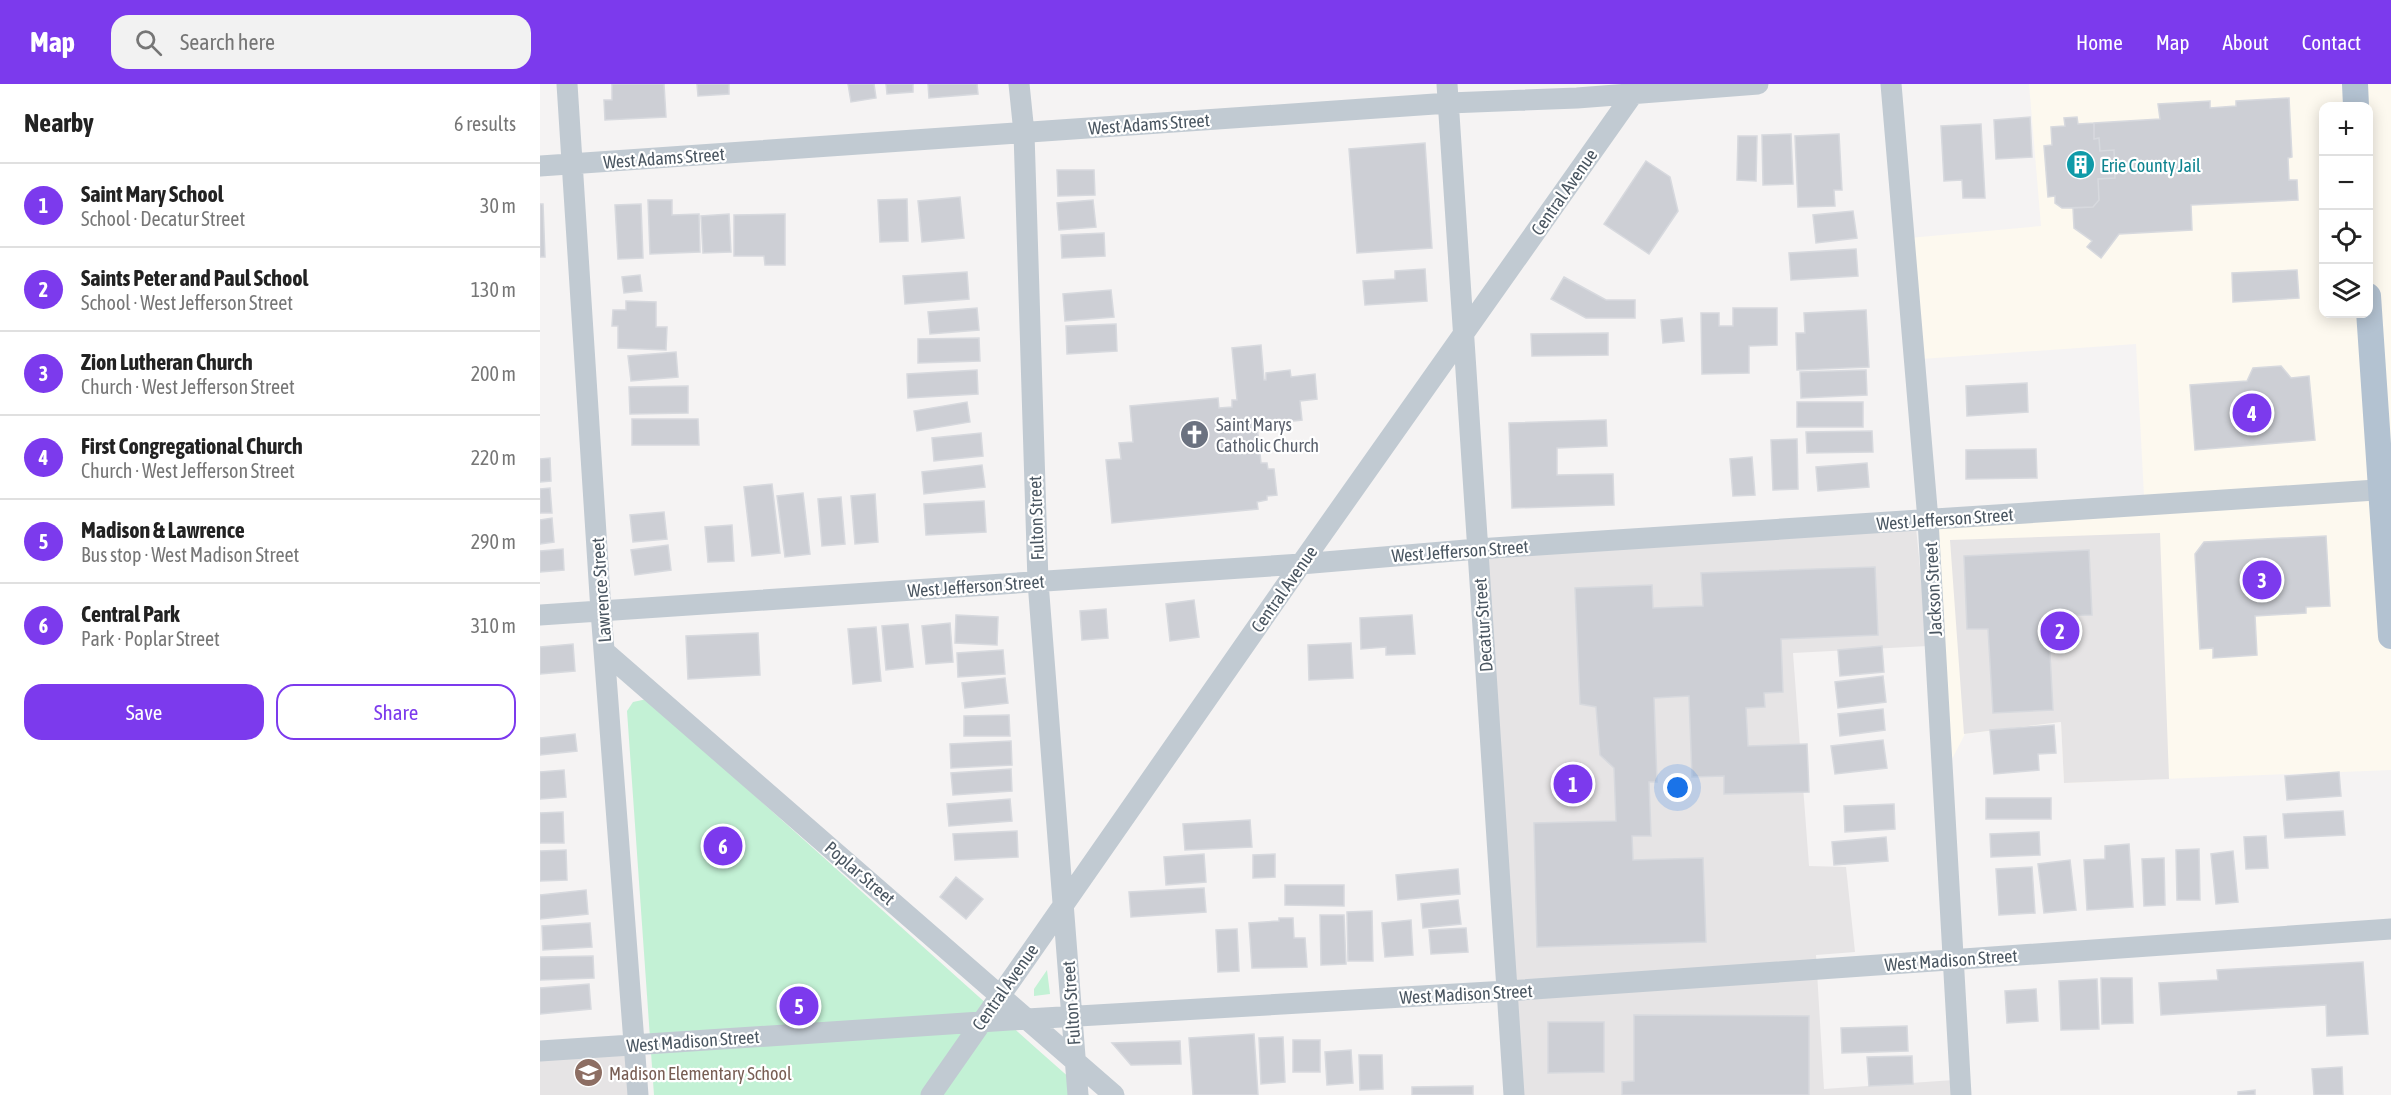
<!DOCTYPE html>
<html lang="en">
<head>
<meta charset="utf-8">
<style>
  :root { --surface:#fff; --page:#f2f2f2; --text:#222; --muted:#767676; --line:#e0e0e0; --accent:#7c3aed }
  body { margin:0; font-family:"Asap Condensed",sans-serif; background:var(--page); color:var(--text) }
  .controls { position:absolute; right:18px; top:18px; display:grid; overflow:hidden; border-radius:12px; box-shadow:0 3px 15px #0003 }
  .controls button { width:54px; height:54px; display:grid; place-items:center; padding:0; border:0; border-bottom:2px solid var(--line); background:var(--surface); color:var(--text); font:30px sans-serif }
  .you { position:absolute; left:1138px; top:704px; width:21px; height:21px; margin:-15px; border:4px solid #fff; border-radius:50%; background:#1a73e8; box-shadow:0 0 0 9px #1a73e833 }
  .badge { display:grid; place-items:center; width:39px; height:39px; border-radius:50%; background:var(--accent); color:#fff; font-size:20px; font-weight:700 }
  .pin { position:absolute; translate:-50% -50%; border:3px solid #fff; box-shadow:0 2px 6px #0006 }
  .list { margin:0; padding:0; list-style:none }
  h2 { display:flex; justify-content:space-between; align-items:center; height:78px; margin:0; padding:0 24px; font-size:26px }
  h2 small { font-size:20px; font-weight:400; color:var(--muted) }
  .list li { display:grid; grid-template-columns:39px 1fr auto; gap:18px; align-items:center; box-sizing:border-box; height:84px; padding:0 24px; border-top:2px solid var(--line) }
  .list b { display:block; font-size:22px; white-space:nowrap }
  .list p { margin:0; font-size:20px; white-space:nowrap; color:var(--muted) }
  .list em { font-size:20px; font-style:normal; color:var(--muted) }
  .actions { display:flex; gap:12px; padding:18px 24px }
  .actions a { flex:1; padding:14px 0; border:2px solid var(--accent); border-radius:18px; text-align:center; font-size:21px; color:var(--accent) }
  .actions .main { background:var(--accent); color:#fff }
  .icon { flex:none; width:33px; height:33px; fill:none; stroke:currentColor; stroke-width:2; stroke-linecap:round; stroke-linejoin:round }
  .map { position:relative; flex:none; width:1851px; height:1011px; overflow:hidden }
  header { display:flex; align-items:center; gap:36px; box-sizing:border-box; height:84px; padding:0 30px; background:var(--accent); color:#fff }
  header strong { font-size:28px }
  nav { display:flex; gap:33px; margin-inline-start:auto; font-size:21px }
  .search { width:420px; height:54px; background:var(--page); display:flex; align-items:center; gap:15px; box-sizing:border-box; padding:0 21px; border-radius:18px; color:var(--muted); font-size:22px }
  main { display:flex }
  aside { flex:1; background:var(--surface) }
  .map>svg:first-child { display:block }
  .commercial { fill:#fdf9ef; fill-rule:evenodd }
  .education { fill:#e6e4e5 }
  .green { fill:#c3f1d5 }
  .building { fill:#cdcfd5; stroke:#d7d9de; stroke-width:1.5 }
  .lines { fill:none; stroke-linecap:round; stroke-linejoin:round }
  .minor { stroke:#c1cad2; stroke-width:21 }
  .major { stroke:#b3c2d1; stroke-width:26 }
  .labels { text-anchor:middle; dominant-baseline:central; stroke-width:4.5; stroke-linejoin:round; paint-order:stroke }
  .street-label { font-size:18px; fill:#4a5661; stroke:#fff }
  .culture-label { font-size:18px; fill:#0d838f; stroke:#fff; text-anchor:start }
  .worship-label { font-size:18px; fill:#5b616d; stroke:#fff; text-anchor:start }
  .education-label { font-size:18px; fill:#785e54; stroke:#fff; text-anchor:start }
</style>
</head>
<body>
<header>
<strong>Map</strong>
<div class="search"><svg class="icon" aria-label="search" viewBox="0 0 24 24"><circle cx="10" cy="10" r="6"/><path d="M15 15l6 6"/></svg>Search here</div>
<nav><a>Home</a><a>Map</a><a>About</a><a>Contact</a></nav>
</header>
<main>
<aside>
<h2>Nearby<small>6 results</small></h2>
<ul class="list">
<li><span class="badge">1</span><div><b>Saint Mary School</b><p>School · Decatur Street</p></div><em>30 m</em></li>
<li><span class="badge">2</span><div><b>Saints Peter and Paul School</b><p>School · West Jefferson Street</p></div><em>130 m</em></li>
<li><span class="badge">3</span><div><b>Zion Lutheran Church</b><p>Church · West Jefferson Street</p></div><em>200 m</em></li>
<li><span class="badge">4</span><div><b>First Congregational Church</b><p>Church · West Jefferson Street</p></div><em>220 m</em></li>
<li><span class="badge">5</span><div><b>Madison &amp; Lawrence</b><p>Bus stop · West Madison Street</p></div><em>290 m</em></li>
<li><span class="badge">6</span><div><b>Central Park</b><p>Park · Poplar Street</p></div><em>310 m</em></li>
</ul>
<div class="actions"><a class="main">Save</a><a>Share</a></div>
</aside>
<div class="map">
<svg width="1851" height="1011" viewBox="0 0 1851 1011">
  <rect width="100%" height="100%" fill="#f5f3f3"/>
  <path class="commercial" d="M1489,0H1851V686L1524,699L1521,638L1425,650L1397,704L1380,430L1604,412L1596,260L1381,275L1369,154L1501,142ZM1784,22H1828V230H1784Z"/>
  <path class="education" d="M1376,444L1388,562L1253,569L1269,782L1306,783L1315,868L1276,871L1284,1005L1414,996L1415,1011H980L945,471Z
    M1620,449L1629,695L1524,699L1521,638L1424,650L1410,456Z
    M95,961L98,1011H0V967Z"/>
  <path class="green" d="M107,615L497,965L549,1011H114L87,627L93,618Z
    M507,886L510,910L494,912V905Z"/>
  <path class="building" d="M72,0H124L126,33L65,36L64,16H72Z
    M157,0H189V10L158,12Z
    M308,0H334L336,14L311,18Z
    M346,0H373V8L347,10Z
    M388,0H437L438,10L389,14Z
    M1749,14L1752,73L1748,74L1749,96H1757L1758,116L1651,121L1652,146L1579,150L1561,174L1547,163L1552,157L1534,144L1533,124L1553,123L1559,116L1558,95L1575,94L1574,66L1560,67L1559,54L1554,55V39L1620,35L1618,20L1670,17V24L1696,22V17Z
    M1490,33L1492,73L1456,75L1454,36Z
    M1537,33L1538,40L1554,39V55L1559,54L1560,67L1574,66L1575,94L1558,95L1559,116L1553,123L1522,124L1515,119V112L1508,113L1504,62L1512,61L1511,43L1525,42L1524,34Z
    M1441,40L1445,114H1423L1422,96L1404,97L1401,42Z
    M1251,50L1253,100L1223,101L1222,51Z
    M1299,50L1302,106H1294L1295,122L1258,123L1255,52Z
    M1198,52H1217L1216,97L1197,96Z
    M885,59L892,164L817,169L809,65Z
    M1106,77L1130,93L1138,127L1109,170L1064,140Z
    M517,86H554L555,111L518,112Z
    M420,113L424,154L382,158L378,117Z
    M367,115L368,157L340,158L338,116Z
    M108,116H132V131L159,130L160,168L110,170Z
    M553,116L556,143L519,146L517,119Z
    M0,120H3L5,173H0Z
    M101,120L103,174L78,175L75,121Z
    M1313,127L1317,154L1276,159L1273,131Z
    M189,130L191,168L163,169L161,132Z
    M245,130V181H225L224,172H194V131Z
    M564,149L565,172L522,174L521,151Z
    M1316,165L1318,192L1251,196L1249,169Z
    M885,185L887,217L825,221L823,197L855,195V187Z
    M1757,186L1759,214L1693,218L1692,189Z
    M427,188L429,215L365,220L363,192Z
    M100,191L102,207L84,209L82,193Z
    M1024,193L1066,216H1095V234H1046L1011,215Z
    M571,206L574,233L525,237L523,210Z
    M86,217L116,218V243H127L126,266L78,264V242H72L73,226H86Z
    M437,224L439,246L390,250L388,228Z
    M1193,224H1237V261L1209,262V289L1162,290L1161,229H1179V242H1193Z
    M1326,226L1329,283L1257,286L1256,249H1265L1264,229Z
    M1142,234L1144,257L1123,259L1121,236Z
    M576,240L577,267L527,270L526,242Z
    M1068,249V271L992,272L991,250Z
    M439,254L440,277L378,279V255Z
    M721,261L724,296H726V289L750,286L751,293L775,290L777,315L760,317L762,336L717,341L721,379H727L728,385H734L737,411L727,412V416L717,418L718,425L572,439L566,376L581,375L579,359L593,358L590,322L678,314L679,324L692,323V316H697L692,264Z
    M136,268L138,293L91,297L88,272Z
    M1741,282L1751,294L1769,292L1775,356L1655,366L1650,301L1707,297L1713,284Z
    M437,286L438,310L368,314L367,290Z
    M1326,286L1327,311L1261,314L1260,288Z
    M1487,299L1488,328L1427,332L1426,302Z
    M148,302V329L90,330L89,303Z
    M427,318L430,338L377,347L374,327Z
    M1257,318H1323V343H1257Z
    M92,335H158L159,361H92Z
    M1066,336L1067,362L1017,364V391L1073,390L1074,421L972,424L969,339Z
    M1332,347L1333,368L1267,369L1266,348Z
    M441,349L443,372L394,377L392,354Z
    M1257,355L1258,405L1233,406L1231,356Z
    M1496,365L1497,394L1426,395V366Z
    M1212,373L1215,411L1193,412L1190,375Z
    M10,374L11,397L0,398V375Z
    M1327,379L1329,403L1278,407L1276,383Z
    M442,381L445,403L384,410L382,388Z
    M232,400L240,469L212,472L204,403Z
    M10,404L12,429H0V405Z
    M263,409L270,470L245,473L237,412Z
    M335,410L338,458L315,460L311,412Z
    M301,413L305,460L282,462L278,415Z
    M444,417L446,448L386,451L384,420Z
    M124,428L127,455L93,458L90,431Z
    M12,434L14,458L0,460V436Z
    M192,441L194,477L168,478L165,443Z
    M1786,452L1790,522L1766,523V529L1715,532L1717,571L1673,574V564L1660,565L1655,470L1664,458Z
    M128,461L131,486L95,491L91,466Z
    M23,465L24,486L0,488V467Z
    M1549,466L1552,531L1508,532L1513,626L1453,629L1448,545H1427L1424,472Z
    M1335,483L1338,551L1241,555L1243,608L1224,609L1225,623L1206,624L1208,662L1267,660L1269,708L1184,710V692L1152,693L1149,612L1114,614L1117,698H1109L1111,752H1092L1093,776L1163,774L1166,858L997,863L994,739L1076,737L1074,684L1060,671L1056,623L1040,620L1035,504L1112,501L1113,524L1163,522L1161,489Z
    M654,516L659,553L630,557L626,520Z
    M566,525L568,554L542,556L540,527Z
    M416,531L458,533L457,561L415,559Z
    M872,531L875,570L846,571V563L821,565L820,534Z
    M410,539L413,578L386,580L382,542Z
    M368,540L373,583L346,586L342,542Z
    M336,543L341,597L313,600L308,545Z
    M218,549L220,591L148,595L146,552Z
    M811,559L813,594L769,596L768,561Z
    M33,560L35,587L0,590V563Z
    M1342,562L1344,588L1300,592L1298,566Z
    M463,566L465,590L418,593L417,569Z
    M1343,592L1346,618L1298,624L1295,598Z
    M465,594L468,619L425,624L422,599Z
    M1343,625L1345,646L1300,652L1298,630Z
    M469,631L470,652H424V632Z
    M1514,641L1516,669L1498,670L1499,686L1454,690L1450,646Z
    M35,650L37,667L0,671V654Z
    M1343,656L1347,684L1295,690L1291,662Z
    M471,657L472,681L411,684L410,660Z
    M471,685L472,707L413,711L411,689Z
    M24,686L26,713L0,715V688Z
    M1799,688L1801,712L1747,716L1745,692Z
    M1446,714H1511V735H1446Z
    M470,715L472,737L409,742L407,720Z
    M1354,720L1355,745L1305,748L1304,722Z
    M1803,727L1805,751L1745,754L1743,730Z
    M23,728L24,759H0V729Z
    M710,736L712,763L645,766L643,740Z
    M477,747L478,773L415,776L413,750Z
    M1499,748L1500,771L1451,773L1450,750Z
    M1726,752L1728,784L1706,785L1704,753Z
    M1346,753L1348,777L1294,781L1292,758Z
    M1589,760L1593,823L1547,826L1544,776L1565,775V762Z
    M1659,765L1660,816H1637L1636,766Z
    M26,766L27,796L0,797V767Z
    M1693,767L1698,818L1676,820L1671,770Z
    M664,770L666,798L626,801L624,773Z
    M735,770V793L713,794V771Z
    M1624,774L1625,821L1604,822L1602,775Z
    M1530,776L1536,826L1504,829L1498,780Z
    M1492,783L1495,829L1459,831L1456,785Z
    M918,785L920,810L858,816L856,791Z
    M416,793L443,815L426,835L400,813Z
    M745,801H804V822L745,821Z
    M664,804L666,828L591,833L589,808Z
    M46,806L48,830L0,835V811Z
    M918,816L921,840L883,844L881,820Z
    M832,827L833,877H808L807,828Z
    M780,831H804L806,880L781,881Z
    M739,834H753L754,854H765L767,883L712,884L709,839L739,837Z
    M871,836L873,871L845,873L842,839Z
    M50,839L52,863L3,866L2,842Z
    M926,844L928,868L891,870L889,846Z
    M697,845L699,887L678,888L676,846Z
    M53,872L54,894L0,896V873Z
    M1823,878L1828,950L1787,952L1786,921L1621,931L1619,899L1678,896L1677,886Z
    M1561,894H1592L1593,939L1562,940Z
    M1557,895L1559,945L1521,946L1519,897Z
    M49,900L51,925L0,930V904Z
    M1496,905L1498,937L1467,939L1465,907Z
    M1094,931L1269,932V1011H1082V998L1094,997Z
    M1008,938H1064V988L1008,989Z
    M1367,942L1368,967L1302,969L1301,944Z
    M714,950L718,1011H653L649,954Z
    M743,953L745,998L721,1000L719,954Z
    M753,956H780V988H753Z
    M640,957L641,980L591,981L572,959Z
    M811,966L813,999L787,1001L785,968Z
    M819,971H842L843,1005L820,1006Z
    M1372,972L1373,1000L1329,1002L1327,973Z
    M1802,983L1803,1011H1774L1772,985Z
    M933,1002V1011H872V1003Z
    M1715,1006V1011H1698V1008Z"/>
  <g class="lines">
    <path class="minor" d="M27,0L61,527L98,1011
      M479,0L484,49L498,498L538,1011
      M907,0L974,1011
      M1351,0L1388,436L1421,1011
      M0,82L909,19L1037,14L1218,0
      M0,531L761,480L938,465L1851,405
      M65,568L574,1011
      M0,967L487,935L967,907L1851,845
      M391,1011L761,480L1100,0"/>
    <path class="major" d="M1815,0L1816,22
      M1828,212L1851,552"/>
  </g>
  <defs>
    <symbol id="building-disc" viewBox="-11 -11 22 22"><circle r="9.5" fill="#0f9aa8" stroke="#fff"/><path d="M-4-6H4V6H1V3H-1V6H-4ZM-2.5-4.3h1.7v1.8h-1.7ZM.8-4.3h1.7v1.8H.8ZM-2.5-1h1.7V.8h-1.7ZM.8-1h1.7V.8H.8Z" fill="#fff"/></symbol>
    <symbol id="church-disc" viewBox="-11 -11 22 22"><circle r="9.5" fill="#6b7280" stroke="#fff"/><path d="M-1.2-6h2.4v3.5h3.3v2.4h-3.3V6h-2.4V-.1h-3.3v-2.4h3.3Z" fill="#fff"/></symbol>
    <symbol id="school-disc" viewBox="-11 -11 22 22"><circle r="9.5" fill="#8d6e63" stroke="#fff"/><path d="M0-5L7-2L0 1L-7-2ZM-4 1L0 2.5L4 1V4Q0 6-4 4Z" fill="#fff"/></symbol>
  </defs>
  <g fill-rule="evenodd">
    <use href="#building-disc" x="1524" y="64" width="33" height="33"/>
    <use href="#church-disc" x="638" y="334" width="33" height="33"/>
    <use href="#school-disc" x="32" y="972" width="33" height="33"/>
  </g>
  <g class="labels">
    <g class="street-label">
      <text transform="translate(609 40) rotate(-4)">West Adams Street</text>
      <text transform="translate(124 74) rotate(-4)">West Adams Street</text>
      <text transform="translate(1024 108) rotate(-55)">Central Avenue</text>
      <text transform="translate(496 434) rotate(-92)">Fulton Street</text>
      <text transform="translate(1405 435) rotate(-4)">West Jefferson Street</text>
      <text transform="translate(920 467) rotate(-4)">West Jefferson Street</text>
      <text transform="translate(436 502) rotate(-4)">West Jefferson Street</text>
      <text transform="translate(744 505) rotate(-55)">Central Avenue</text>
      <text transform="translate(1393 505) rotate(-93)">Jackson Street</text>
      <text transform="translate(61 506) rotate(-94)">Lawrence Street</text>
      <text transform="translate(943 541) rotate(-94)">Decatur Street</text>
      <text transform="translate(320 789) rotate(41)">Poplar Street</text>
      <text transform="translate(1411 876) rotate(-4)">West Madison Street</text>
      <text transform="translate(465 903) rotate(-55)">Central Avenue</text>
      <text transform="translate(926 910) rotate(-3)">West Madison Street</text>
      <text transform="translate(531 919) rotate(-94)">Fulton Street</text>
      <text transform="translate(153 957) rotate(-4)">West Madison Street</text>
    </g>
    <g class="culture-label">
      <text x="1561" y="81">Erie County Jail</text>
    </g>
    <g class="worship-label">
      <text x="676" y="340">Saint Marys<tspan x="676" dy="21">Catholic Church</tspan></text>
    </g>
    <g class="education-label">
      <text x="69" y="989">Madison Elementary School</text>
    </g>
  </g>
</svg>
<div class="controls">
<button>+</button>
<button>−</button>
<button><svg class="icon" aria-label="locate" viewBox="0 0 24 24"><circle cx="12" cy="12" r="6"/><path d="M12 2v4M12 18v4M2 12h4M18 12h4"/></svg></button>
<button><svg class="icon" aria-label="layers" viewBox="0 0 24 24"><path d="M12 4l9 5-9 5-9-5zM3 14l9 5 9-5"/></svg></button>
</div>
<div class="you"></div>
<div class="pin badge" style="left:1033px;top:700px">1</div>
<div class="pin badge" style="left:1520px;top:547px">2</div>
<div class="pin badge" style="left:1722px;top:496px">3</div>
<div class="pin badge" style="left:1712px;top:329px">4</div>
<div class="pin badge" style="left:259px;top:922px">5</div>
<div class="pin badge" style="left:183px;top:762px">6</div>
</div>
</main>
</body>
</html>
